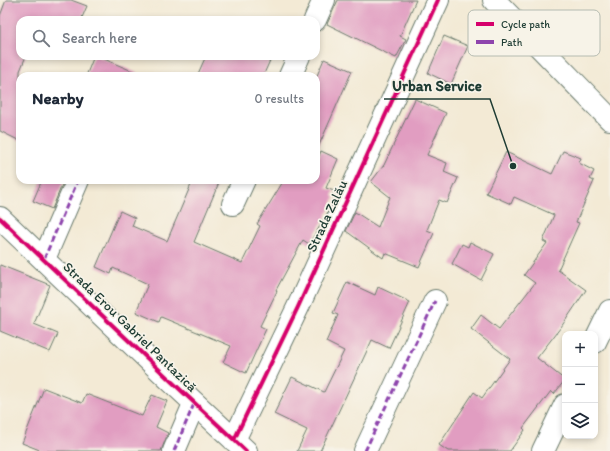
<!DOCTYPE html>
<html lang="en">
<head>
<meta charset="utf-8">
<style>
  :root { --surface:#fff; --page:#f6f6f7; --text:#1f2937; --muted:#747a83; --line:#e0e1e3 }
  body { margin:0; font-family:Itim,sans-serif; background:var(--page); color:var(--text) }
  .controls { position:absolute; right:12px; bottom:12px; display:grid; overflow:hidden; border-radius:8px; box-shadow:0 2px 6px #0003 }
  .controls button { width:36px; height:36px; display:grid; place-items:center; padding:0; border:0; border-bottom:1px solid var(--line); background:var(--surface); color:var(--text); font:20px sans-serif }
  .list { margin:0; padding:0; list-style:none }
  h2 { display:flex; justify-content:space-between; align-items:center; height:52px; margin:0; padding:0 16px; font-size:17px }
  h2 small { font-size:13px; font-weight:400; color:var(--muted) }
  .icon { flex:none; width:22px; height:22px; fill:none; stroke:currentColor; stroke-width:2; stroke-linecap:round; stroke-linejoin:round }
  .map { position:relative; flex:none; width:610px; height:451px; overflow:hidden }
  .search { position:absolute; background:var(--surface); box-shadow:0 2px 6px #0003; left:16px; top:16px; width:304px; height:44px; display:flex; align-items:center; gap:10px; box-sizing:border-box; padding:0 14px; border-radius:12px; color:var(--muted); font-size:15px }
  .panel { position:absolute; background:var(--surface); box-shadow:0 2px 6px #0003; left:16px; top:72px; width:304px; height:112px; border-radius:12px }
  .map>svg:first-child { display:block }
  .building { fill:#e19dc1 }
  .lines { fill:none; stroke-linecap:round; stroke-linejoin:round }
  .street-casing { stroke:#697a6c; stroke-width:24 }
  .secondary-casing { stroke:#697a6c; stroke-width:24 }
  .primary-casing { stroke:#697a6c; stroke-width:24 }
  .street { stroke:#fff; stroke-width:22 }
  .secondary { stroke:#fff; stroke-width:22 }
  .primary { stroke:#fff; stroke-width:22 }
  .quiet { stroke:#8e44ad; stroke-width:3; stroke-dasharray:6 3; stroke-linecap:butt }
  .cycleway-casing { stroke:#f7f3e8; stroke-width:6 }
  .cycleway { stroke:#d6006c; stroke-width:4 }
  .labels { text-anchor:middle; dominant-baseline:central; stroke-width:3.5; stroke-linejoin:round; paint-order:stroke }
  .street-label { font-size:14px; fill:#1f3d34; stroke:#f7f3e8 }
  .key { fill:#f7f3e8; stroke:#b6bcb2; stroke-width:1 }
  .key-label { font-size:11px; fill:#1f3d34 }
  .leader { fill:none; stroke:#1f3d34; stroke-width:1.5 }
  .callout-dot { fill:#1f3d34; stroke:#f7f3e8; stroke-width:1.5 }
  .callout-label { font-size:15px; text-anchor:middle; font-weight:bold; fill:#1f3d34; stroke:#f7f3e8; stroke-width:3.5; stroke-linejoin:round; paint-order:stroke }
</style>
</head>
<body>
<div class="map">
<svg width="610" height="451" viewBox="0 0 610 451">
  <rect width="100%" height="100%" fill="#f7f3e8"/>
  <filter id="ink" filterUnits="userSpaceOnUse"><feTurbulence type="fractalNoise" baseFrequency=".025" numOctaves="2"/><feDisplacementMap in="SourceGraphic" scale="8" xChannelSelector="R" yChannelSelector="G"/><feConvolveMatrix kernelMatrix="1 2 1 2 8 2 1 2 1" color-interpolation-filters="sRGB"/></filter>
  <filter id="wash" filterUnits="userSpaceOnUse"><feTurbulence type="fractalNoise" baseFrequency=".012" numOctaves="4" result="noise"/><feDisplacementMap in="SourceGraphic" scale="16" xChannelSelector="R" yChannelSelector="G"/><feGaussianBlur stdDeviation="0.9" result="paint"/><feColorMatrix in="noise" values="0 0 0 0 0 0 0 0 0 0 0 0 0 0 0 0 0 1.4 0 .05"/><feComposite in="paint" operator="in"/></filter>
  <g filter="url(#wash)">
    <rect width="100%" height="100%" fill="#f3ead5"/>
    <g id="blocks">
      <path class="building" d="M6,0H71L87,6L81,20H20V56H26L20,71V141L0,131V16Z
        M338,0H416L400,36L406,39L396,58L327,24Z
        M444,36L468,46L451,84L428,73Z
        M94,56H97L144,76H86Z
        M206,56H272L263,76H197Z
        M324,59L352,71L316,152V78Z
        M415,99L446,113L427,155L447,163L444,172L458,178L447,203L439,200L427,230L434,233L419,267L385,253L383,258L346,231L355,212L378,227L390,197L371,182L384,165Z
        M321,151L338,159L326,188L334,191L332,196L334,198L326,216L309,244L303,240L276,290L277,291L260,326L266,329L246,373L223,362L231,346L161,317L159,322L136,312L148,284L113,268L111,274L96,267L120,211L135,218L132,226L167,241L193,180H220L194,242L242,263L260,226L257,224L284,180H316V162Z
        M563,151L581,158L579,163L594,171L590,179L594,181L576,222L579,223L558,270L586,290L561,327L537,358L565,380L554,394L551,391L523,428L525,430L510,451H448L439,445L474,392L482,398L510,359L471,329L481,315L499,329L535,283L524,275L547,243L543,241L554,215L514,197L511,204L486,193L506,152L552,174Z
        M42,180H64L52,209L33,201Z
        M470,242L494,254L481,280L452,264L462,244L468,247Z
        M0,265L50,285L34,324L58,334L50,352L0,331Z
        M347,282L375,295L378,287L410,302L389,348L372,340L320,451H297L307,430L274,414L292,377L324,392L344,351L326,342L338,315L333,313Z
        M44,388L82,403L86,394L142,416L152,395L167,401L156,427L168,433L161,451H42L22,443Z"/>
    </g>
  </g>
  <g filter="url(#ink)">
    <use href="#blocks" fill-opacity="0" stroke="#697a6c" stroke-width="1"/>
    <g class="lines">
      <defs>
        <path id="street" d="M315,20L324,0
          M290,76L299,56
          M233,204L244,180
          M0,218L171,381L246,451
          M44,259L78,180
          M234,440L298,307L438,0
          M174,451L194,404
          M365,451L435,301"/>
        <path id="secondary" d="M595,342L610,311
          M543,451L565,405"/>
        <path id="primary" d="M494,0L610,119"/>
      </defs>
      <use href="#street" class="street-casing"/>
      <use href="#secondary" class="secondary-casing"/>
      <use href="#primary" class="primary-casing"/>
      <use href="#street" class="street"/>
      <use href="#secondary" class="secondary"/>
      <use href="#primary" class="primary"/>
      <path class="quiet" d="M44,259L78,180
        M174,451L194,404
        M365,451L435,301"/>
      <defs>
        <path id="cycleway" d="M0,218L171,381L246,451
          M234,440L298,307L438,0"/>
      </defs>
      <use href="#cycleway" class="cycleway-casing"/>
      <use href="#cycleway" class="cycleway"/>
    </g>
  </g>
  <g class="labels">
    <g class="street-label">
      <text transform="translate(327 216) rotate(-65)">Strada Zalău</text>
      <text transform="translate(130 327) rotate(44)">Strada Erou Gabriel Pantazică</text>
    </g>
  </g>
  <rect x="468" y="10" width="132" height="46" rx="6" class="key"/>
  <rect x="476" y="22" width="18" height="4" fill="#d6006c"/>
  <rect x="476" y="40" width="18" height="4" fill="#8e44ad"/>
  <g class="key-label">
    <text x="501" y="28">Cycle path</text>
    <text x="501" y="46">Path</text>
  </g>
  <path class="leader" d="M513 166L490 99H384"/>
  <circle class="callout-dot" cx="513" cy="166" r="4"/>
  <g class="callout-label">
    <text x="437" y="91">Urban Service</text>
  </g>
</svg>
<div class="controls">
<button>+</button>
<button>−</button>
<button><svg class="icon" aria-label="layers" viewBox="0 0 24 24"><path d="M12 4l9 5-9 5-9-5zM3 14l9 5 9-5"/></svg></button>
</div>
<div class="search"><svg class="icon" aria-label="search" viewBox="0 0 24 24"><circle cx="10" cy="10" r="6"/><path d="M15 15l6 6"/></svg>Search here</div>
<section class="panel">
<h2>Nearby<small>0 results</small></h2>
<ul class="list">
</ul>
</section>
</div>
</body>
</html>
